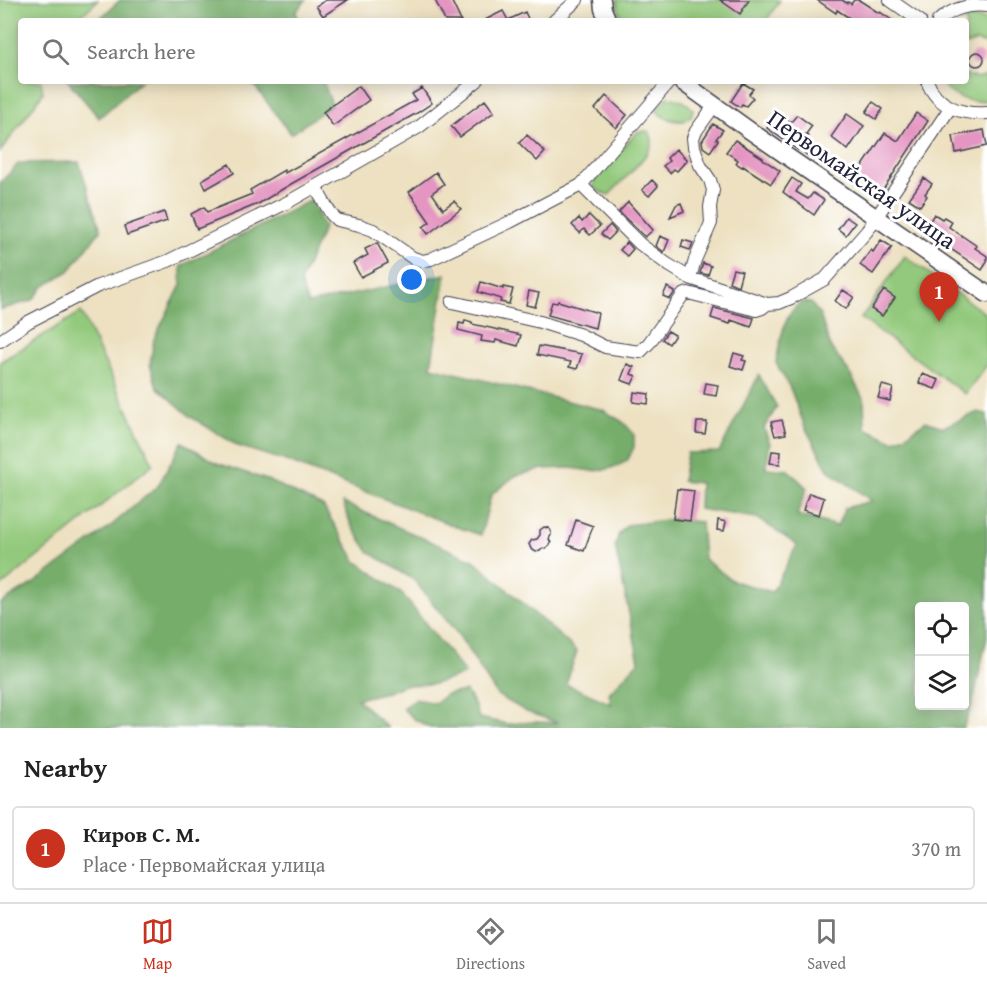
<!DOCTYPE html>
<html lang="en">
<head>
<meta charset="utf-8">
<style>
  :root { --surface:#fff; --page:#f6f6f6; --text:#222; --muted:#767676; --line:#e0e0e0; --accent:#c8321e }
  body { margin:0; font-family:"Gentium Book Plus",serif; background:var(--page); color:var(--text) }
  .controls { position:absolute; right:18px; bottom:18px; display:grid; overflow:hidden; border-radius:6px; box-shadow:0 3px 15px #0003 }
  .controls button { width:54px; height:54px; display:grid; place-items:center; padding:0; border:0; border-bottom:2px solid var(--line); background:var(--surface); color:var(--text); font:30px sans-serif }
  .you { position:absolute; left:412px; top:280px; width:21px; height:21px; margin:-15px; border:4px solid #fff; border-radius:50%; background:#1a73e8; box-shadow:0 0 0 9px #1a73e833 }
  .badge { display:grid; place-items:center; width:39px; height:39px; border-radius:50%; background:var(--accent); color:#fff; font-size:20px; font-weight:700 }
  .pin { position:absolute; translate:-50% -50px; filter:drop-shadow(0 2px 3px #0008) }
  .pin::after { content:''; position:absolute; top:32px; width:21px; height:18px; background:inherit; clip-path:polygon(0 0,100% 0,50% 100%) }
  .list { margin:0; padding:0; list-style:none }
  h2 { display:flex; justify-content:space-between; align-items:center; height:78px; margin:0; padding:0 24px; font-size:26px }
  h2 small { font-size:20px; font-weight:400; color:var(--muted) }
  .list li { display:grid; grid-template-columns:39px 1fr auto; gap:18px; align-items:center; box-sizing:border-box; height:84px; margin:0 12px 12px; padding:0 12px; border:2px solid var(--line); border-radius:6px }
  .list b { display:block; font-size:22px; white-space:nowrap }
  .list p { margin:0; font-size:20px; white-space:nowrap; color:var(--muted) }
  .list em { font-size:20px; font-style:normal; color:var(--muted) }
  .icon { flex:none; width:33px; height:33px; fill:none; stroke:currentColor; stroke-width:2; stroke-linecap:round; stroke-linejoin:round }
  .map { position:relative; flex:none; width:987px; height:728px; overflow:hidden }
  .search { position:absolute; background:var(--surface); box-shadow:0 3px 15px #0003; left:18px; right:18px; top:18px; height:66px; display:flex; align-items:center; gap:15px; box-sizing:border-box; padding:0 21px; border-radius:6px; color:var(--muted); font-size:22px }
  .sheet { height:174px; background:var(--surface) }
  nav { display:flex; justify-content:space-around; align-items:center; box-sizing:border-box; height:84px; border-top:2px solid var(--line); background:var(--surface); font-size:16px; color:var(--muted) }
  nav a { display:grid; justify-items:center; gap:3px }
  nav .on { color:var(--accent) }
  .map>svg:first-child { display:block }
  .green { fill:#93c97b; stroke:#5a765b; stroke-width:1.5 }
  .forest { fill:#76ad6b; stroke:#4c6853; stroke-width:1.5; fill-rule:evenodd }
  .building { fill:#e495c1 }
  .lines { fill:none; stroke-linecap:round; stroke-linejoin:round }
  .street-casing { stroke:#403f4f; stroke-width:14 }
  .secondary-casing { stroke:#403f4f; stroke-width:19 }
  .street { stroke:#fff; stroke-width:12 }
  .secondary { stroke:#fff; stroke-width:16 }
  .labels { text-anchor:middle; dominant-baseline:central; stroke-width:6; stroke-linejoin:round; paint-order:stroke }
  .street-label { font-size:24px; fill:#22223b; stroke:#fff }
</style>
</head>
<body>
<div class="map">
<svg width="987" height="728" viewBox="0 0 987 728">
  <rect width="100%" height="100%" fill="#fff"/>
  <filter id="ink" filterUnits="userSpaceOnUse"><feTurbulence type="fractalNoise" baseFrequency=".0167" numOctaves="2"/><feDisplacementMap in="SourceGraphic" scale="12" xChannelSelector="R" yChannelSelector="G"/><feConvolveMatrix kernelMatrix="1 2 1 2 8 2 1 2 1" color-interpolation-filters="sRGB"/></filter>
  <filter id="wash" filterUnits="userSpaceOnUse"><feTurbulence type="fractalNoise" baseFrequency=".008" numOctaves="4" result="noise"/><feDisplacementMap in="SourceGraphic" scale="24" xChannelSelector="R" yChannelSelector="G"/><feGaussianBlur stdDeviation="1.35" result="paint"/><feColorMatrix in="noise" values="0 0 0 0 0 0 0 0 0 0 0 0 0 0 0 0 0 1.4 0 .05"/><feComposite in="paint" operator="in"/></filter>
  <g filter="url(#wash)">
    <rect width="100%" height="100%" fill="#ede1c1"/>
    <path class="green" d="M0,0H98L75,21H21V81H41L43,93L0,152Z
      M617,0H780L766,21H623L618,9Z
      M969,18L987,19V44L977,41L966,45V21H961Z
      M966,74C973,79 980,79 987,74V100C969,104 950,97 941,81H966Z
      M668,97C679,99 687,101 693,110L691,116L684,121C674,121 663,119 657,111V108Z
      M647,131C653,136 653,142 650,148C646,159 618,185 609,195L594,189L593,181L637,132Z
      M905,256L987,315V365L965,394L861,318Z
      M81,312L153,464L0,587V362Z"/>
    <path class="forest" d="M120,0H306L296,12L299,21H97Z
      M68,81H141L99,118Z
      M251,81H323L332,105L291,134Z
      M79,162L101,230L69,271L43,287L33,300L0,310V183L19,163Z
      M311,200L324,227L300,282L308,304L446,274L431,367L603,410L623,422L634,434V447L627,461L617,466L604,470L592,471L570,468L542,469L515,476L491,495L481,535L457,527L286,461L238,446L191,417L157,387L150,364L154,339L181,285V266Z
      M803,302L811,303L820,315L831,348L849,372L864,400L865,428L893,441L905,436L926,421L943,427L978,412L987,414V637L972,706L963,728H430L414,719L402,708L415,699L435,703L447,694L466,691L475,706L479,718L507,724L534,722L559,723L527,712L497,695L460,637L414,580L369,552L351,525L343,503L475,561L577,651L566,684L611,704L609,693L639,661L615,546L619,534L627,525L673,519L701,522L704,559L733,581L772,592L797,545L757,518L699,509L700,483L682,481L687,453L719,452L759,375L777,407L764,428L770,444L766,468L788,470L807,488L797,515L837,526L845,508L872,501L828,470L805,427L790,388L776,363C780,343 783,311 803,302ZM920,606H964V706H920Z
      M182,442L217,463L267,480L323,506L356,561L402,594L466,674L434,684L404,685L387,692L357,699L388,728H0V604L34,583L106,530L158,486Z"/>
    <g id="blocks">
      <path class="building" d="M326,0H348L323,16L316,6Z
        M435,0H451L461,21H445Z
        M720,0H749L740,14Z
        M817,0H842L847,3L848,2L851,4L854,0H859L879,13L880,12L893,21H854L837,10L836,13Z
        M503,11L508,20L525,12L529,21H483Z
        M970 59a7 7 0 1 1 14 0a7 7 0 1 1-14 0Z
        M743,83L753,89L749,94L753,98L746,106L742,104L740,107L731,101Z
        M359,86L369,100L333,126L323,112Z
        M422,88L432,103L417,113L291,184L258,204L197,229L191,214L204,207L207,212L252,194L250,190L284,170L285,173L416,100L412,94Z
        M606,96L627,115L616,128L595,109Z
        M485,100L494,112L460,137L451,126Z
        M873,102L883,109L876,119L866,112Z
        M778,113L791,122L797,115L812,126L806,134L808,136L805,140L824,153L819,160L812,156L811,158L799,149L798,150L767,128Z
        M916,113L928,121L877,199L852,182L885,133L898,141Z
        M847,114L864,126L848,150L831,137Z
        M713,124L723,130L716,139L718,140L710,152L703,147L702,141Z
        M984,130L987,146L956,153L953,136Z
        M527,135L545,152L537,161L519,143Z
        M735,140L763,158V159L780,171L771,184L743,166L742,167L736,163L738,160L726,152Z
        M676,149L687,160L677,171L674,169L670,173L663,166L669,161L667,158Z
        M229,164L234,173L206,189L202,180Z
        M436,172L444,184L432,193L443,209L454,201L461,209L428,234L423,227L430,222L409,192Z
        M792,178L801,184L796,192L808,199L813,193L824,200L814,215L783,192Z
        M924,178L932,184L925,194L927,196L920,206L909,199Z
        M652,180L658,186L649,196L642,190Z
        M628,202L653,230L645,237L619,212Z
        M681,203L684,211L670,217L676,205Z
        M164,212L167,221L127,235L124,226Z
        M934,214L942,219L944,217L952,222L949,227L977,246L975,248L987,256V262L982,270L924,231Z
        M589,215L600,226L590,235L584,229L580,233L572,225L579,218L582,222Z
        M846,217L855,223L846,235L838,229Z
        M610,225L616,232L608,240L601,234Z
        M660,236L669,240L664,252L656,246Z
        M683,240L693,243L690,250L681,247Z
        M881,240L892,247L873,274L860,265L871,250L873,252Z
        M627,242L633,249L627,256L620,250Z
        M377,243L388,263L361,277L353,263L368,255L365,249Z
        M703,263L711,266L708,275L700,273Z
        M733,269L742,271L738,286L729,282Z
        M481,282L503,289V287L513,289L509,304L500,302L501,299L478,292Z
        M667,287L675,292L670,299L663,296Z
        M843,290L854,297L846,309L835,301Z
        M884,290L895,298L882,316L871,309Z
        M529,291L539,293L535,307L526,305Z
        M558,301L598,313L595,328L548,315L552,302L557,303Z
        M714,308L754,318L751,327L731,320L730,324L711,318Z
        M465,320L472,322V324L521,335L518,346L496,340L495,343L481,341L482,336L458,330L459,323L464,324Z
        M668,331L675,335L669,344L662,339Z
        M539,346L582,354L577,369L569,367L571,362L537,355Z
        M734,353L744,356L742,360L746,361L743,370L730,366Z
        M627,364L634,367L631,374L636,376L632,384L621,380Z
        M922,374L939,380L935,389L919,383Z
        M706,383L718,385L716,396L704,394Z
        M882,385L893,388L890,401L878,398Z
        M634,392L649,394L648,404L633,402Z
        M782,420L786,434L775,436L771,422Z
        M697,422H707L705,434L696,433Z
        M772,451L781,452L780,464L770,463Z
        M677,489L694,491L690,521L673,519Z
        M809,493L824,498L819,515L803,510Z
        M576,520L593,526L584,551L568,545Z
        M718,520L726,522L724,531L717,530Z
        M544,527L548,528L551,531V535L549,539L551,543L545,549L543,548L540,551L536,552L531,549L529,544L532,540L537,539L540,535V530Z"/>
    </g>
  </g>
  <g filter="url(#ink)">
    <use href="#blocks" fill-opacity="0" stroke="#403f4f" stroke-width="1.5"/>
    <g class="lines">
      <defs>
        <path id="street" d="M890,0L920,21
          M554,21L577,0
          M938,21C953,8 968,4 987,6
          M927,81C937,107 962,115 987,113
          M581,185L640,244L667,264L690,278L767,304
          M315,187L331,214L337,220L359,225L373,230L413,258L423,261L431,259L510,222L581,185L670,81
          M690,278L695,260L711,223L710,207L713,190L710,180L700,165L694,147L693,138L696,131L714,106
          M452,302L540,322L581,335L605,347L640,352L649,343L683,295L688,293L756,310L762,308L767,304L779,303L791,298L825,279L867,231L950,108
          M0,341L28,322L98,286L168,261L290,201L419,127L477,81"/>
        <path id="secondary" d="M602,0L603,9L608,21
          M681,81L749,130L987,294"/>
      </defs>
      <use href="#street" class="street-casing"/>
      <use href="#secondary" class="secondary-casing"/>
      <use href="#street" class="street"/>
      <use href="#secondary" class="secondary"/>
    </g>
  </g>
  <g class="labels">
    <g class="street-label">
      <text transform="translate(862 179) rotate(35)">Первомайская улица</text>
    </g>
  </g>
</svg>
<div class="controls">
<button><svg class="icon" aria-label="locate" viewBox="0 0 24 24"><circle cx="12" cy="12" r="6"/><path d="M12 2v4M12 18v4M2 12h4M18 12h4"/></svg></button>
<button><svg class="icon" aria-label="layers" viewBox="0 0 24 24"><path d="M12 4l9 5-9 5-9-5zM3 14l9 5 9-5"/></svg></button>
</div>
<div class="you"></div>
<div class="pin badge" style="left:939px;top:322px">1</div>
<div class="search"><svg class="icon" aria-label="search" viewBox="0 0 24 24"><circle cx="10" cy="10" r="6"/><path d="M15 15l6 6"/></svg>Search here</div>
</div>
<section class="sheet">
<h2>Nearby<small></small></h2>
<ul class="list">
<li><span class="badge">1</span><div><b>Киров С. М.</b><p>Place · Первомайская улица</p></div><em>370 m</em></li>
</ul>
</section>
<nav>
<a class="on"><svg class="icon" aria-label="map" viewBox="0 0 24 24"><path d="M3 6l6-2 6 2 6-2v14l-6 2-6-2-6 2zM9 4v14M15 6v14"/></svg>Map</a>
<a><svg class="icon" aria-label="directions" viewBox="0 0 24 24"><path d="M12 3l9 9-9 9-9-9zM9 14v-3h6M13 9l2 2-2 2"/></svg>Directions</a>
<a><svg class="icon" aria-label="saved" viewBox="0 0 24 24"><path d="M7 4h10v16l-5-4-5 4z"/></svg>Saved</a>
</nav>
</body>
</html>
